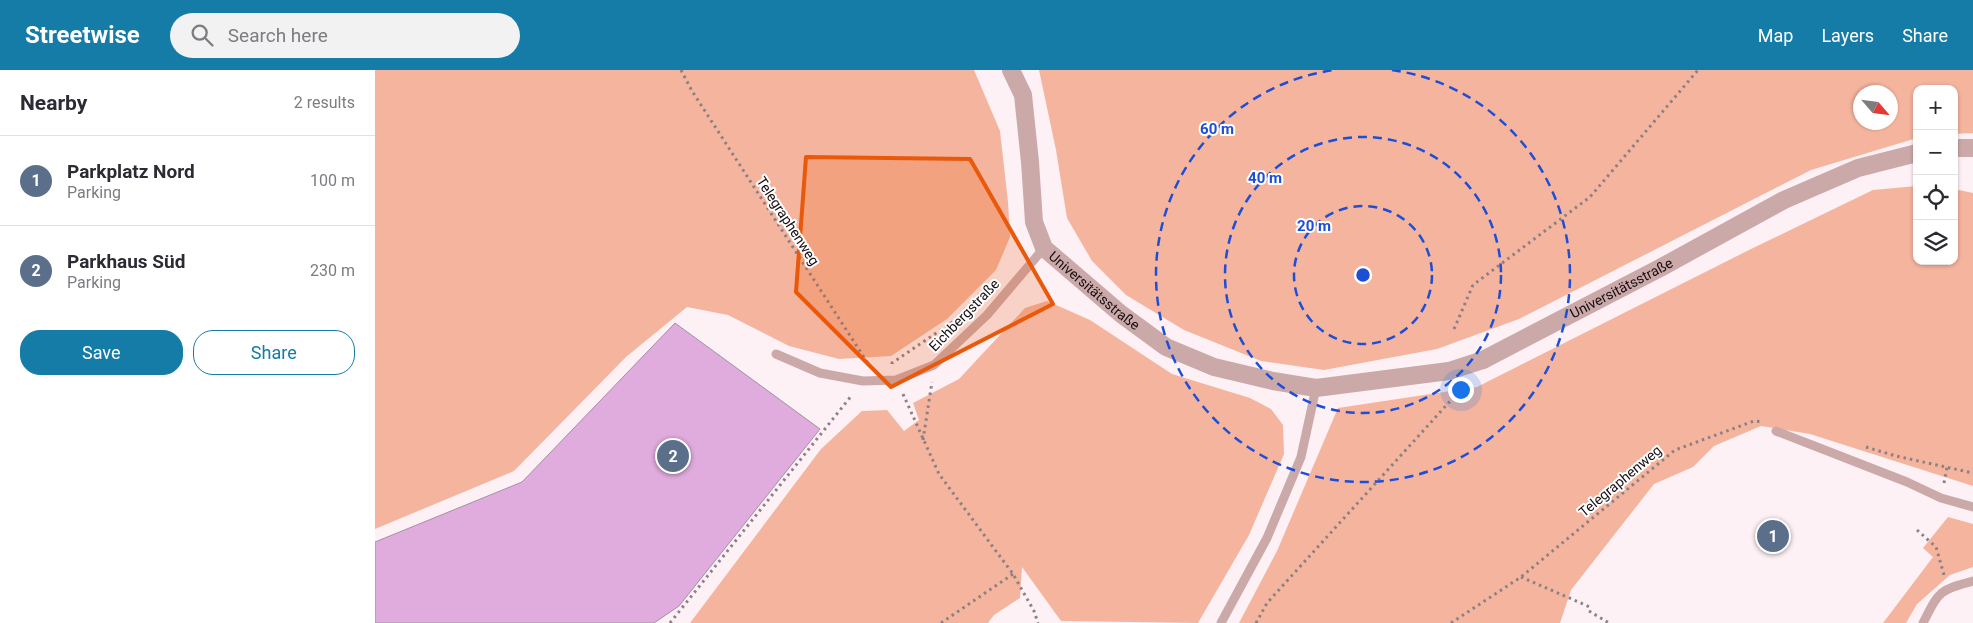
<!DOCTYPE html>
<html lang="en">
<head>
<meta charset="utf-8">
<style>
  :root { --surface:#fff; --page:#f2f2f3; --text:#2b2b33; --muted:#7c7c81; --line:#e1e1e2; --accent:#147ca6 }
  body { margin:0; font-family:Roboto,sans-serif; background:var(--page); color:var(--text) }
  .controls { position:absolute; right:15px; top:15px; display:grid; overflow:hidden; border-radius:10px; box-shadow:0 1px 4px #0004 }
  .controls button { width:45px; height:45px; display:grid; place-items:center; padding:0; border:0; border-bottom:1px solid var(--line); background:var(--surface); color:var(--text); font:25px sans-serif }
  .compass { position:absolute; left:1478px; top:15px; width:45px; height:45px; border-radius:50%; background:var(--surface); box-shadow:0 1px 4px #0004; rotate:118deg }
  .you { position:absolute; left:1085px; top:319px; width:18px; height:18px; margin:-12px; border:4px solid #fff; border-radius:50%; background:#1a73e8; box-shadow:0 0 0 8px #1a73e833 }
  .badge { display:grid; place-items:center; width:32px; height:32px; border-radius:50%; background:var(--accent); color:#fff; font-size:16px; font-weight:700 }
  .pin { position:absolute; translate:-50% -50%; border:2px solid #fff; box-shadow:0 1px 5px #0006 }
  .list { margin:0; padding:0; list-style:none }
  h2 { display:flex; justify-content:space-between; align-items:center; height:65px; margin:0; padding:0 20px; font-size:21px }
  h2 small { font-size:16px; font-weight:400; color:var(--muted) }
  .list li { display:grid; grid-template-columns:32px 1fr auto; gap:15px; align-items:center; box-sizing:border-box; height:90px; padding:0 20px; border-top:1px solid var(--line) }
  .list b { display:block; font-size:19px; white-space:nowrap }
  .list p { margin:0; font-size:16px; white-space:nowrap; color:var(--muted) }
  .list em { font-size:16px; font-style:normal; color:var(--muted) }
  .actions { display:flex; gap:10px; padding:15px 20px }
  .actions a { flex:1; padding:11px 0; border:1px solid var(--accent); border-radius:20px; text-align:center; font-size:18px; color:var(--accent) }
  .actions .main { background:var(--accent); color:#fff }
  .icon { flex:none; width:28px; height:28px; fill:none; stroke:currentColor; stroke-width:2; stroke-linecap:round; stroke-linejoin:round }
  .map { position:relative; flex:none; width:1598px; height:553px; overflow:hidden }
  header { display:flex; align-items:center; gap:30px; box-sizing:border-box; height:70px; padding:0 25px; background:var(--accent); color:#fff }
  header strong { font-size:24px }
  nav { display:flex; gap:28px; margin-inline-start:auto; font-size:18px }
  .search { width:350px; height:45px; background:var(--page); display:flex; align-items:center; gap:12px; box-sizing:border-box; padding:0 18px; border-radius:28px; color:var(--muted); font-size:19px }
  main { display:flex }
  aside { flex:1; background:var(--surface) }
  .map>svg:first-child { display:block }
  .green { fill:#f5b49d; fill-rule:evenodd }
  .building { fill:#e0abdd; stroke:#a490a2 }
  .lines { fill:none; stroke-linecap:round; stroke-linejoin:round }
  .path { stroke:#8b8085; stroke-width:3; stroke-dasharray:2.5 4; stroke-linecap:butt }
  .lane { stroke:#cba9a9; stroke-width:9 }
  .street { stroke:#cba9a9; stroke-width:18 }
  .street-bridge { stroke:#cba9a9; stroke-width:18 }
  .marked { fill:#e8590c; fill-opacity:0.2; stroke:#e8590c; stroke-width:4; stroke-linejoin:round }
  .ring { fill:none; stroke:#1d4ed8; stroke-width:2.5; stroke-dasharray:9 6 }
  .labels { text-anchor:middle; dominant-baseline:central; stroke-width:4; stroke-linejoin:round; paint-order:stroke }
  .street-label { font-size:14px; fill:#170e12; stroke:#fff }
  .centre { fill:#1d4ed8; stroke:#fff; stroke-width:2.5 }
  .ring-label { font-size:15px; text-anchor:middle; font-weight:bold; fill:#1d4ed8; stroke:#fff; stroke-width:4; stroke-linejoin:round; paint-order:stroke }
</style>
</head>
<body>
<header>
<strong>Streetwise</strong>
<div class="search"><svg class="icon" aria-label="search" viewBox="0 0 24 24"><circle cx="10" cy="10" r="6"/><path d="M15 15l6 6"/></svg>Search here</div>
<nav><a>Map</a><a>Layers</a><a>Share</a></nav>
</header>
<main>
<aside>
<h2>Nearby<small>2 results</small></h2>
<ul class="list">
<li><span class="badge" style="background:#5c6f8a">1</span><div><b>Parkplatz Nord</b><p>Parking</p></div><em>100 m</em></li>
<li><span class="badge" style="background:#5c6f8a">2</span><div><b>Parkhaus Süd</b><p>Parking</p></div><em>230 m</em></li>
</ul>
<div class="actions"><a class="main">Save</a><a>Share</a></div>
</aside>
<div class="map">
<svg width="1598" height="553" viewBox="0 0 1598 553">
  <rect width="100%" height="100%" fill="#fdf1f6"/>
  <path class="green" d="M0,0H599L625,61L633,132L635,167L621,200L572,249L516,286L464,289L414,276L353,245L312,237L251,287L139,401L0,459Z
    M664,0H1598V63L1579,64V19H1542V68L1436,100L1144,249L1062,279L949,300L886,291L809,260L751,225L717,191L692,148L681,80ZM1486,22H1516V52H1486Z
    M1542,116V191H1579V119L1598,123V416L1435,364L1386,356L1339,376L1318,397L1279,414L1196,520L1185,553H864L902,481L963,338L1102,317L1372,181L1498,120Z
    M672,231L715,250L797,304L875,328L896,339L908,355L909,384L874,465L823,553L686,551L647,497L645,528L619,545L613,553H315L446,379L487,341L512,340L529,361L544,350L538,333L584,309L650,238Z
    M1573,447L1598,454V497L1575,505L1542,534L1531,553H1508L1558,487L1548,478Z"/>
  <path class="building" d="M300,253L445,359L304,536L279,553H0V472L147,412Z"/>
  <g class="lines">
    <path class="path" d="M306,0L317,21L494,295
      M1079,259L1098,215L1215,127L1323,0
      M517,294V293L579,251L612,217
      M528,324L564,404L638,504L659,541L663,553
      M548,370L557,312
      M1491,377L1521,386L1598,403
      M1569,413L1572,397
      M1542,460L1561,477L1569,505
      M1146,507L1215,537
      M1214,541L1234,553
      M295,553L477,325
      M566,553L638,504
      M881,553L892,533L1077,329
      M1076,553L1146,507L1300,380L1379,351L1388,352"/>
    <path class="lane" d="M401,284L445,303L488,311L521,310L559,295L612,245L669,178
      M1401,361L1532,412L1566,428L1598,437
      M846,553L892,468L926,387L941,318
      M1548,553C1564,522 1563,520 1598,511"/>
    <g class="street">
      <path id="s1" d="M636,0L648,25L655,92L659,152L669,178L746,244L791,277L839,297L898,311L941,318L1074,301"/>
      <path d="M1579,78H1598"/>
      <path id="s2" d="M1108,290L1285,198L1409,130L1483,98L1542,83"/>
    </g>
    <path class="street-bridge" d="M1074,301L1108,290"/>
  </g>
  <path class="marked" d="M431,87L595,89L678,234L516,317L421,222Z"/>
  <g class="ring">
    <circle cx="988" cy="205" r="69"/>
    <circle cx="988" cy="205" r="138"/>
    <path d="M1017 0A207 207 0 1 1 959 0"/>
  </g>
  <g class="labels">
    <g class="street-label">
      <text transform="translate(413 151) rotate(57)">Telegraphenweg</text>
      <text stroke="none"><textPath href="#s2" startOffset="156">Universitätsstraße</textPath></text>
      <text stroke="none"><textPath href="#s1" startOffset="249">Universitätsstraße</textPath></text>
      <text transform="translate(589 245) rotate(-46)">Eichbergstraße</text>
      <text transform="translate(1245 411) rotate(-40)">Telegraphenweg</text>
    </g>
  </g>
  <circle cx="988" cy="205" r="8" class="centre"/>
  <g class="ring-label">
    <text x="842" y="64">60 m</text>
    <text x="890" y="113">40 m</text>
    <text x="939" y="161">20 m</text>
  </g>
</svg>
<div class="controls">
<button>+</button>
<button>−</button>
<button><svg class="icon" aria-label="locate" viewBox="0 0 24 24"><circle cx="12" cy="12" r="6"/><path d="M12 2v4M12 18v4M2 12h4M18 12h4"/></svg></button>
<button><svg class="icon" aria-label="layers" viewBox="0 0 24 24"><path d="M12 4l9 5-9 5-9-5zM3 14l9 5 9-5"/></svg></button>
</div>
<svg class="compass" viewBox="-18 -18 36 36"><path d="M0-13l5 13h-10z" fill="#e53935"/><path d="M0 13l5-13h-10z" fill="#7c7c81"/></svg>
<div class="you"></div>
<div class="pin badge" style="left:1398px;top:466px;background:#5c6f8a">1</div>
<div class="pin badge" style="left:298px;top:386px;background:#5c6f8a">2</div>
</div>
</main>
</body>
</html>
